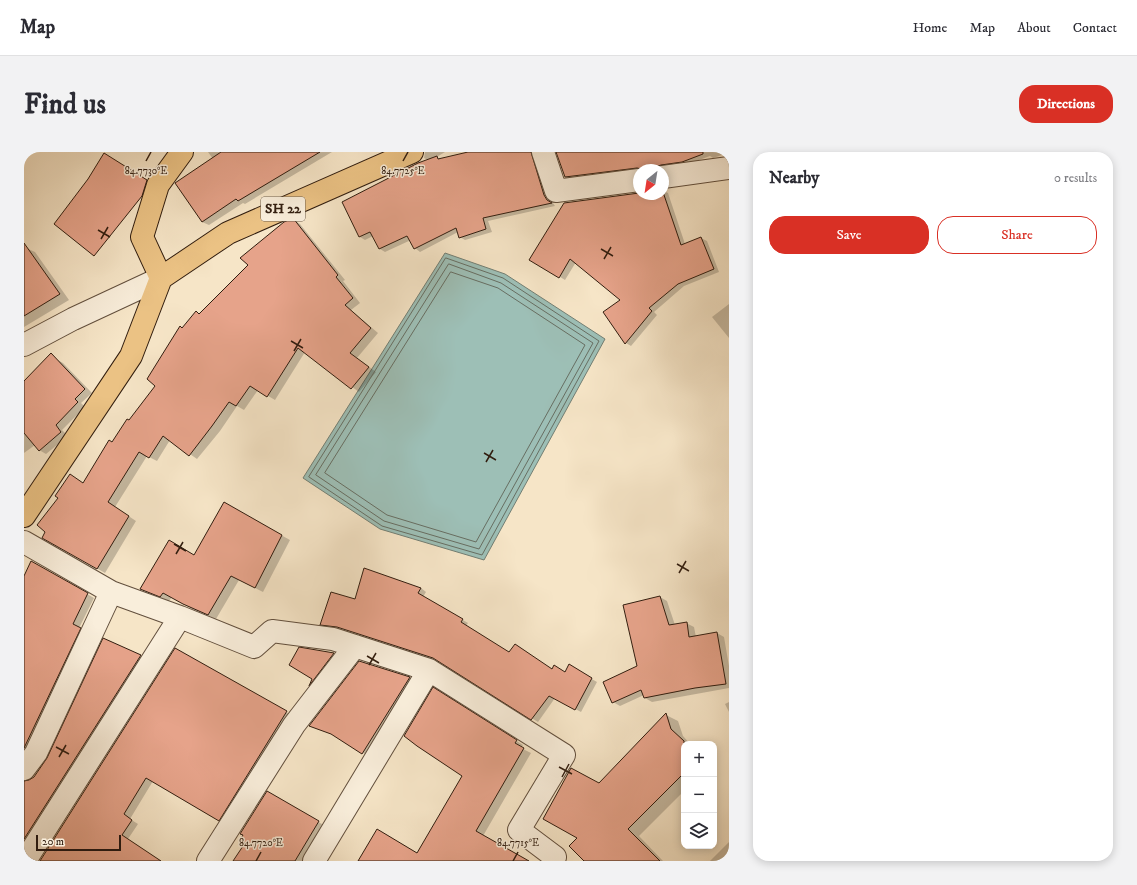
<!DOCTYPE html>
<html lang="en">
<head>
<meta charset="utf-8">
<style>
  :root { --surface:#fff; --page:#f2f2f3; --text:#2b2b33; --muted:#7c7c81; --line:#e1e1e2; --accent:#d93025 }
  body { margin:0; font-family:"IM FELL DW Pica",serif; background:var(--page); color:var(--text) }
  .controls { position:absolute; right:12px; bottom:12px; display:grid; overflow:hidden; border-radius:8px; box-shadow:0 2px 10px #0003 }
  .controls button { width:36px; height:36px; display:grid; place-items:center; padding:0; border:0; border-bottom:1px solid var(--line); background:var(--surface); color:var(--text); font:20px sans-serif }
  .compass { position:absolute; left:609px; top:12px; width:36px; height:36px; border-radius:50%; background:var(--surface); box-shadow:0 2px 10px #0003; rotate:210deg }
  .scale { position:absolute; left:12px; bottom:10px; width:85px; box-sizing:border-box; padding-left:4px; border:2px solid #311d0f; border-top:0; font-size:11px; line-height:14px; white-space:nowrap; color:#311d0f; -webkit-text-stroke:3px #f9eedb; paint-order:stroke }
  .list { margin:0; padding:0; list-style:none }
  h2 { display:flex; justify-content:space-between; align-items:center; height:52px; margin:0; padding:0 16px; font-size:17px }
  h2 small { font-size:13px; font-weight:400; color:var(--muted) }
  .actions { display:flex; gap:8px; padding:12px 16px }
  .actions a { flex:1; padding:9px 0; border:1px solid var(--accent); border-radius:16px; text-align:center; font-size:14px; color:var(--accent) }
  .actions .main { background:var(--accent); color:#fff }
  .icon { flex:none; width:22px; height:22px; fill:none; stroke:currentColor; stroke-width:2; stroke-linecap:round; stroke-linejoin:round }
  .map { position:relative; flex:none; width:705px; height:709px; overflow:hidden; border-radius:16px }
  header { display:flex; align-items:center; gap:24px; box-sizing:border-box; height:56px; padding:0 20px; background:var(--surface); border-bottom:1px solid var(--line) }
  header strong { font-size:19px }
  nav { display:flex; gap:22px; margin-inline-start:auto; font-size:14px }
  .intro { display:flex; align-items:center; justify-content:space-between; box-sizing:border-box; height:96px; padding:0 24px }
  h1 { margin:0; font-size:28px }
  .button { padding:10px 18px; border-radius:16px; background:var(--accent); color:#fff; font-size:14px; font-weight:700 }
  main { display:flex; gap:24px; padding:0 24px }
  aside { flex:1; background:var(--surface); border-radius:16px; box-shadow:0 2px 10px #0003 }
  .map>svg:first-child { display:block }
  .water { fill:#9dbfb6; stroke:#727e73 }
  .shadow { fill:#0003 }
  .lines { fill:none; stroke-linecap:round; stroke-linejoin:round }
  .shore { stroke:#676e62; stroke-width:1 }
  .building { fill:#e6a38a; stroke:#311d0f }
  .minor-casing { stroke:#624f3d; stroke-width:24 }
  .primary-casing { stroke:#311d0f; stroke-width:24 }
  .minor { stroke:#f9eedb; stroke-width:22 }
  .primary { stroke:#ebc284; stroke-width:22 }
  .ticks { fill:none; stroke:#311d0f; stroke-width:1.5 }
  .labels { text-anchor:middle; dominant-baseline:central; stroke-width:3; stroke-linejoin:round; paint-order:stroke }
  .shield { fill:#f9eedb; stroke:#6d5c4c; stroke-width:1 }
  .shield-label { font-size:14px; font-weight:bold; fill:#311d0f }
  .ticks-label { font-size:10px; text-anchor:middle; fill:#311d0f; stroke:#f9eedb; stroke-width:3; stroke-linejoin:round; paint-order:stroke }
</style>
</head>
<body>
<header>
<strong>Map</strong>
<nav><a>Home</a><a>Map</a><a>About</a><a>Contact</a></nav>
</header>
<div class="intro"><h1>Find us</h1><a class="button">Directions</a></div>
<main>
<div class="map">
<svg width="705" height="709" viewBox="0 0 705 709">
  <rect width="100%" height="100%" fill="#f6e5c7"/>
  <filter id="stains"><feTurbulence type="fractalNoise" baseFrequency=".005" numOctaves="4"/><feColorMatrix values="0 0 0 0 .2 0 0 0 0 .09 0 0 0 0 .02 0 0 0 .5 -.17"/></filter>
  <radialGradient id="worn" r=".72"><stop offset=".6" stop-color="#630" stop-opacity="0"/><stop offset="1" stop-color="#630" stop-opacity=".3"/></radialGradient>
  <path class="water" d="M421,101L481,122L581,187L460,408L356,377L279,326Z"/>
  <path class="shadow" d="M184,0H308L221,52L219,51L185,73L178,70L189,7Z
    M401,0H421L406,9L400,6Z
    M456,0H513L526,47L531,54L464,69L468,80L441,88L436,85L434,80L396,100L391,96L387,88L361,100L356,97L349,84L341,88L336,85L319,51L368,27L367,24L390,14Z
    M533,0H705V5H702L698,3L689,6L686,4L664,12L637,18H615L547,28L541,25Z
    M639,39L644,41L661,92L677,86L683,89L695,120L660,134L630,160L633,163L607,194L602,191L598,148L552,110L541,128L507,107L615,42H639Z
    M269,67L276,72L321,128L319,129L336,151L327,158L354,181L333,206L352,220L335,240L281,200L251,248L234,238L220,258L213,254L196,279L173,307L146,288L133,309L123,304L91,355L112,369L81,421L20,386L89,291L133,234L158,177L172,160L176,162Z
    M0,95L11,100L45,148L0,175Z
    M705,152V186L688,165Z
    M32,207L39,211L68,241L57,251L61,255L38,278L44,284L22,302L15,298L11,293L0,301V233Z
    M200,352L266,388L239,440L215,428L192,467L168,457L148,445L145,449L125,441L117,437L170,404Z
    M8,410L70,446L55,476L62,480L0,608V427Z
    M397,436L402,440L399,445L444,471L442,474L485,501L528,518L541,521L545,514L573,530L557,560L531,546L514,570L415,509L319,478L303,475L298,472L332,449Z
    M636,445L643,449L651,473L662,471L670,475L672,485L693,481L700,485L705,514V536L628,550L621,546L620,543L596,554L589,550L614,515Z
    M80,487L123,508L0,701V630L6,629L11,625L23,609Z
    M276,496L310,501L314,504L289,535L286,533L290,527Z
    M151,498L269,564L201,672L129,629L106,667L114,672L104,687L136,709H17Z
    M336,510L386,526L391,529L344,604L312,584L287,574Z
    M417,541L499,593L497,596L507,601L459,684L503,709H339L393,703L439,623Z
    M705,550V560L701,552Z
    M642,563L654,569L659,584L666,592H660V639L615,684L639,709H562L555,686L575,632Z
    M243,640L303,675L283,709H210L222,691Z
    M705,690V709H686Z"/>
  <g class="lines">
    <path class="shore" d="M422,106L479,126L575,189L458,403L358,374L285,325Z
      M425,112L477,131L569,191L455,397L360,369L292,323Z
      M427,120L474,136L561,193L452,390L363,363L301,321Z"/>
  </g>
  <path class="building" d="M197,0H296L214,49L212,47L178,70L151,31Z
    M444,0H507L520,43L523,48L528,51L459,66L462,77L435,86L432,76L390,97L383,84L355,97L346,80L335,85L318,50L394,11L413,4L414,7Z
    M532,0H679V2L658,10L637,13L632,15L629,18H622L613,16L541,25Z
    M80,1L123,28L118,44L70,104L30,72L64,27Z
    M639,40L657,93L677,85L690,117L654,132L625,156L628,159L601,192L579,160L596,148L546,107L535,126L505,108L540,51L615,41V42H639Z
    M269,66L314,123L312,125L329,146L321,153L347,176L326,201L345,215L327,237L274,196L243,245L226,234L212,254L205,250L188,274L165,304L139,284L125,306L115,300L84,350L105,364L73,417L18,386L21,380L13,373L34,346L31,344L46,322L59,331L85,288L88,290L103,267L105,268L131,234L123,227L156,174L158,176L172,159L175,162L224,113L216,106L260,70Z
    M0,91L36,142L0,164Z
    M27,201L61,237L51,247L54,250L32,273L37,280L15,299L0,281V229Z
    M200,350L258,383L231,436L207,424L184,463L159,452L139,441L136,445L116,437L145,388L170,403Z
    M7,409L64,441L49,472L57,476L0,596V424Z
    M340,416L397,436L394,441L439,467L437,470L485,500L491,492L528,517L530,513L541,520L545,512L568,526L551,558L525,544L507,568L409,506L313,475L296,473L307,440L331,447Z
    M636,444L645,473L663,470L665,485L693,480L702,532L671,536L620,546L617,538L588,551L579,530L613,514L599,453Z
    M79,486L117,503L0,687V629L5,628L10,625L23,606Z
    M275,495L310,501L285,534L288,527L265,513Z
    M151,496L263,559L195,669L122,626L100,662L108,668L98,683L137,709H16Z
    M335,509L386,525L338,602L307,582L285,574Z
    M409,535L493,588L491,591L500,596L452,679L505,709H334L353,677L393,701L438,624L393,594L380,584Z
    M642,561L647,577L660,589V621L604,677L636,709H560L545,694L553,686L519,667L547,616L575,631Z
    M243,639L295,669L271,709H209L221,691L216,688L219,683L216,682Z"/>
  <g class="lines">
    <defs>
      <path id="minor" d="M519,0L532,39L615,28
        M639,25L705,16
        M0,193L49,167L137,126
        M0,390L87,440L156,465L230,495L248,479L309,487L405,518L540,603L495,678L531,705
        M0,617L12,601L87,440
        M1,709L156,465
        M184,709L270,573L331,494
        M290,709L405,518"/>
      <path id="primary" d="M137,126L118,85L134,33L158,0
        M0,364L107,204L137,126L204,81L388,0"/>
    </defs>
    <use href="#minor" class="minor-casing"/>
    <use href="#primary" class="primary-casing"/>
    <use href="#minor" class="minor"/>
    <use href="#primary" class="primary"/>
  </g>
  <path class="ticks" d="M122,9L127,0M379,9L384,0M74,78L86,85M77,87L84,75M577,97L589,104M580,107L587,95M267,189L279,196M270,199L277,187M460,301L472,308M462,310L469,298M150,392L162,399M152,402L159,390M653,412L665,419M655,421L662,409M343,504L355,511M345,513L352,501M32,595L45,602M35,605L42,593M535,615L548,622M538,625L545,612M232,709L237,700M489,709L494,700"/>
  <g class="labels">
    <rect class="shield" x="237" y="45" width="44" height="24" rx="3"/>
    <g class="shield-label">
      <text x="259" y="57">SH 22</text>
    </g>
  </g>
  <g class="ticks-label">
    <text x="122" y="22">84.7730°E</text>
    <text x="379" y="22">84.7725°E</text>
    <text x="237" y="694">84.7720°E</text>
    <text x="494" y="694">84.7715°E</text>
  </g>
  <rect width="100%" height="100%" filter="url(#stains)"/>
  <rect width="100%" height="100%" fill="url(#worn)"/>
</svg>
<div class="controls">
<button>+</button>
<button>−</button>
<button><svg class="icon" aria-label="layers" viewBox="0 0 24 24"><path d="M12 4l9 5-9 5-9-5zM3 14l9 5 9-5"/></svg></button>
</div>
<svg class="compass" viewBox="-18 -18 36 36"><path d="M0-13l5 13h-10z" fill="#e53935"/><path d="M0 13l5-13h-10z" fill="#7c7c81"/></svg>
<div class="scale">20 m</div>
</div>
<aside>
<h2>Nearby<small>0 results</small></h2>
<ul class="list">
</ul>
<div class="actions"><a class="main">Save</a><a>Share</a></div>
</aside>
</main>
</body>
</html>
